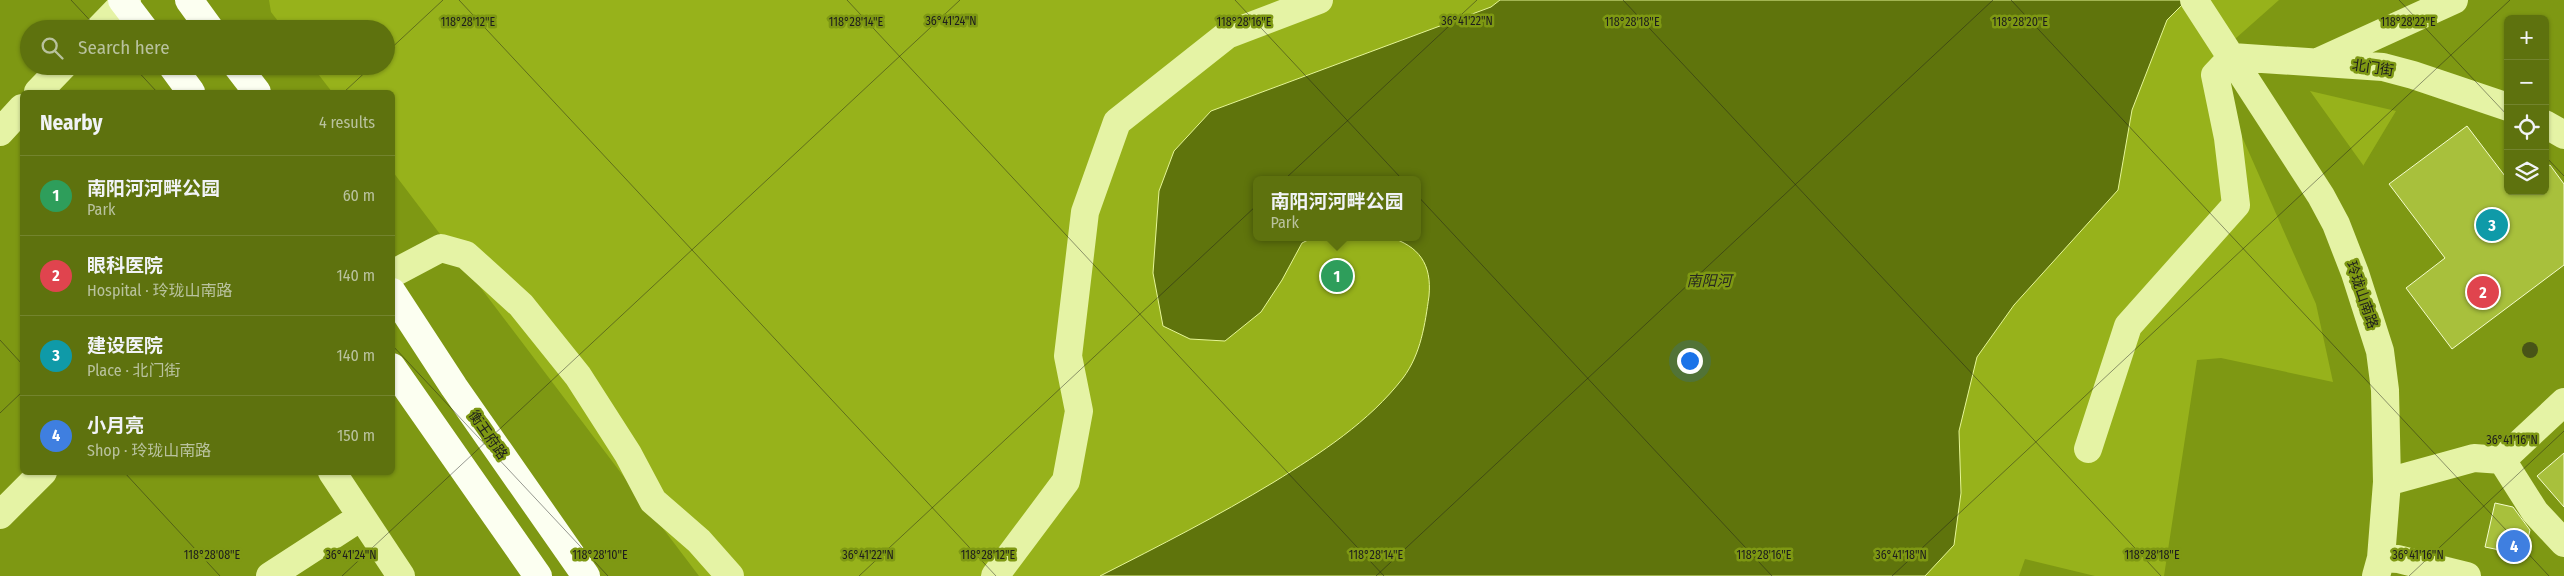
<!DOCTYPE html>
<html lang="en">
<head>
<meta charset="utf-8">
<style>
  :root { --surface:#5e720e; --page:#677a1c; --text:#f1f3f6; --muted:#b9c29e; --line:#73842e; --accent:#90b9f0 }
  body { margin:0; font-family:"Fira Sans Condensed","Noto Sans SC",sans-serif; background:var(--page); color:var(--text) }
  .controls { position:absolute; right:15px; top:15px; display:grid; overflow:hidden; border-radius:8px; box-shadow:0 1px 4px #0004 }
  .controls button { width:45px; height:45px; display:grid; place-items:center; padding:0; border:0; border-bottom:1px solid var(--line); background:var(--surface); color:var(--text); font:25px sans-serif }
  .you { position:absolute; left:1689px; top:360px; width:18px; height:18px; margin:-12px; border:4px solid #fff; border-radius:50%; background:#1a73e8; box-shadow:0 0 0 8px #1a73e833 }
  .badge { display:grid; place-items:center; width:32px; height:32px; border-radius:50%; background:var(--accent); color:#fff; font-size:16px; font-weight:700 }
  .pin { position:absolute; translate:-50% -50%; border:2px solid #fff; box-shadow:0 1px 5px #0006 }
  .popup { position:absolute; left:1253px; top:176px; width:168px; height:65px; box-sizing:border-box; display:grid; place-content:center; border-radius:8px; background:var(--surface); filter:drop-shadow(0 1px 4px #0005); font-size:16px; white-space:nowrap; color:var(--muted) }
  .popup b { font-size:19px; color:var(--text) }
  .popup::after { content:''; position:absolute; left:50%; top:100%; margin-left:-10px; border:10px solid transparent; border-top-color:var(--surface) }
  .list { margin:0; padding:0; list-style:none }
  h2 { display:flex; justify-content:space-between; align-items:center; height:65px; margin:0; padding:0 20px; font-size:21px }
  h2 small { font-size:16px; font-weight:400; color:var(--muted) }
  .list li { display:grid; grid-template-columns:32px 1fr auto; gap:15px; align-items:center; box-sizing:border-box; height:80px; padding:0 20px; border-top:1px solid var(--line) }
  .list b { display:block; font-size:19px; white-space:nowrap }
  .list p { margin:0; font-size:16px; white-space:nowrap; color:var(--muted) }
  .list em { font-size:16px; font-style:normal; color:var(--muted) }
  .icon { flex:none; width:28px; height:28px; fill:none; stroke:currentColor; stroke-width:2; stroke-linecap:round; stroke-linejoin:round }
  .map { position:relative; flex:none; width:2564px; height:576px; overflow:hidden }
  .search { position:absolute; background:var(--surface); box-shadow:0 1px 4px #0004; left:20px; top:20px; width:375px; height:55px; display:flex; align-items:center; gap:12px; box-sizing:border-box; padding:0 18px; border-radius:28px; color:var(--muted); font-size:19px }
  .panel { position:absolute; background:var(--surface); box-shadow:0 1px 4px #0004; left:20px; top:90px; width:375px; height:385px; border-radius:8px }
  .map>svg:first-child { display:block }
  .green { fill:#97b21b; fill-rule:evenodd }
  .water { fill:#5f740c; stroke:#e6f697 }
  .building { fill:#a8c03c; stroke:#f5fdcd }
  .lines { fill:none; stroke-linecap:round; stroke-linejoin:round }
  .minor { stroke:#e5f3a5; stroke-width:28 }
  .major { stroke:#fcfff1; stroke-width:28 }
  .tree { fill:#485417 }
  .ticks { fill:none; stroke:#1d1d1d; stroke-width:1; stroke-opacity:0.45 }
  .labels { text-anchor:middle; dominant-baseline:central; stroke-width:5; stroke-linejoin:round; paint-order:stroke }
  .street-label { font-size:14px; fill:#1d1d1d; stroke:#7e9813 }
  .water-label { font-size:15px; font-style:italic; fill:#272821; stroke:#7e9813 }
  .ticks-label { font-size:12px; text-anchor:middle; fill:#1d1d1d; stroke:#7e9813; stroke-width:5; stroke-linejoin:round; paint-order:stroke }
</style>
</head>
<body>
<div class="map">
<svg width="2564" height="576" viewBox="0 0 2564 576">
  <rect width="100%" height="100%" fill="#7e9813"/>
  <path class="green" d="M269,0H2279L2209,62L2316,304L2333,382L2221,358L2197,360L2164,576H2095L2025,559L2019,576H699L393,172L392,92H332L312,66H386V29H284L271,12ZM1257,180H1417V237H1257Z
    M2310,91L2396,111L2363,166V165Z"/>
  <path class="water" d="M1500,0H2187L2167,20L2132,110L2118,190L2014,305L1977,357L1959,431L1961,493L1954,545L1925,576H1100C1159,546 1218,516 1274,482C1321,453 1369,422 1403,378C1421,354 1425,324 1429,296C1432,264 1419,246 1389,237H1417V180H1257V237H1314L1302,243L1282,280L1261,312L1225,341L1190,339L1163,326L1153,273L1159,191L1174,151L1211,111L1491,7Z"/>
  <path class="building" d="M2467,126L2508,180V191H2545V168L2550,165L2564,184V265L2452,349L2406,288L2445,258L2389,184Z
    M2564,453V507L2537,476Z
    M2495,503L2513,507L2530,530L2524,555L2485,547Z"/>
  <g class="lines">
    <path class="minor" d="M2194,0L2321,196L2336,224L2355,273L2380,351L2385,390L2387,482L2381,558L2376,576
      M99,29L127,0
      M2320,61L2454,0
      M38,92L63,66
      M2545,124L2564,135
      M0,132L22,108
      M392,274L441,248L466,255L521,305L578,376L628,454L653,501L699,541L730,576
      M2088,449L2128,326L2236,205L2228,138L2215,75L2232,57L2383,67L2413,75L2508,107
      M2502,460L2535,512L2564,543
      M332,472L401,576
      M2387,482L2474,458L2502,460L2564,402
      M0,515L43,472
      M2381,558L2398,559L2467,576
      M270,576L361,517
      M995,576L1066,481L1079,411L1068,356L1085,212L1117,122L1227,35L1319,0"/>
    <path class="major" d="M122,0L144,29
      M189,0L210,29
      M172,66L191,92
      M237,66L257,92
      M392,292L454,387L586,576
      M392,367L538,576"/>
  </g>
  <circle class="tree" cx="2530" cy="350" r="8"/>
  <path class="ticks" d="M71,0L98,29M459,0L996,576M847,0L1384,576M1235,0L1772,576M1623,0L2161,576M2011,0L2549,576M2399,0L2508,116M386,53L443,0M133,66L157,92M344,92L372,66M2545,156L2564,176M0,340L22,364M392,345L608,576M0,413L22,392M124,472L220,576M342,576L960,0M859,576L1477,0M1376,576L1993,0M1892,576L2510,0M2409,576L2564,431"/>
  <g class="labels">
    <g class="street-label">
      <text transform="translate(2373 68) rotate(8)">北门街</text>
      <text transform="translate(2362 295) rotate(71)">玲珑山南路</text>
      <text transform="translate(488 435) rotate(55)">衡王府路</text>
    </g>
    <g class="water-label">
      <text x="1709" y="281">南阳河</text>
    </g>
  </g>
  <g class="ticks-label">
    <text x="951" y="25">36°41'24"N</text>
    <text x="1467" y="25">36°41'22"N</text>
    <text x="468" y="26">118°28'12"E</text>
    <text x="1244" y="26">118°28'16"E</text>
    <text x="1632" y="26">118°28'18"E</text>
    <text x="2020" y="26">118°28'20"E</text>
    <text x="2408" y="26">118°28'22"E</text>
    <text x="856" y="26">118°28'14"E</text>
    <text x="2512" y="444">36°41'16"N</text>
    <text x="212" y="559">118°28'08"E</text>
    <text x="600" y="559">118°28'10"E</text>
    <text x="988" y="559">118°28'12"E</text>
    <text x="1376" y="559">118°28'14"E</text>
    <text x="1764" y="559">118°28'16"E</text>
    <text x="2152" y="559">118°28'18"E</text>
    <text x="351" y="559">36°41'24"N</text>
    <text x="868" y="559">36°41'22"N</text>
    <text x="1901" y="559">36°41'18"N</text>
    <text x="2418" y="559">36°41'16"N</text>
  </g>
</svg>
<div class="controls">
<button>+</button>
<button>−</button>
<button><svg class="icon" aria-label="locate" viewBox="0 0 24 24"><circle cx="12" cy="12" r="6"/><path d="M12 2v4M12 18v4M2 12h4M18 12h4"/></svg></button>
<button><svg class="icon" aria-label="layers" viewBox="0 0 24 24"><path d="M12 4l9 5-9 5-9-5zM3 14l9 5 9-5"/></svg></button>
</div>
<div class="you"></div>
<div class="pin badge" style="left:1337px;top:276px;background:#2e9e5b">1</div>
<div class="popup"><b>南阳河河畔公园</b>Park</div>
<div class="pin badge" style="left:2483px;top:292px;background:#e0444e">2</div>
<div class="pin badge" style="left:2492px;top:225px;background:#0f9aa8">3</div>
<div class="pin badge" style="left:2514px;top:546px;background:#3f7fe0">4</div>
<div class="search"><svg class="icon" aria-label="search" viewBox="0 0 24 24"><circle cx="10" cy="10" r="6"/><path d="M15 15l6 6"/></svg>Search here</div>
<section class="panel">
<h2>Nearby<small>4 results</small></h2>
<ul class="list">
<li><span class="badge" style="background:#2e9e5b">1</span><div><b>南阳河河畔公园</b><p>Park</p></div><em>60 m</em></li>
<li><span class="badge" style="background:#e0444e">2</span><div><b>眼科医院</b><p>Hospital · 玲珑山南路</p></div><em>140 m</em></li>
<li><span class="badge" style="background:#0f9aa8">3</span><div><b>建设医院</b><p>Place · 北门街</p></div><em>140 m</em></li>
<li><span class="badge" style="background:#3f7fe0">4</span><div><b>小月亮</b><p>Shop · 玲珑山南路</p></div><em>150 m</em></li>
</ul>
</section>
</div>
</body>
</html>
